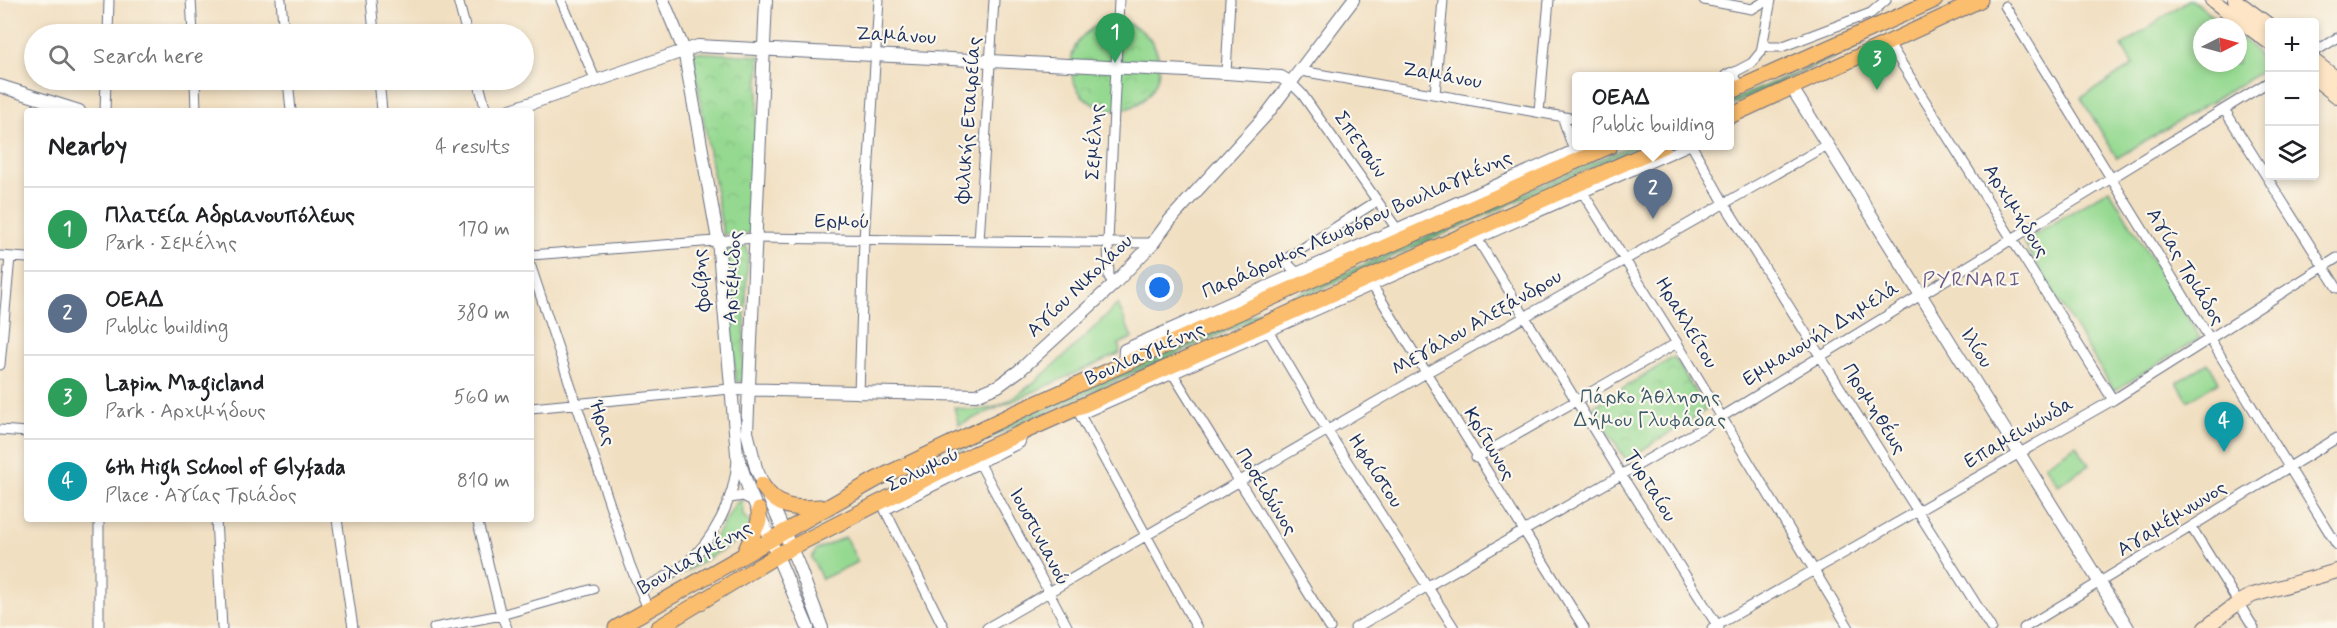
<!DOCTYPE html>
<html lang="en">
<head>
<meta charset="utf-8">
<style>
  :root { --surface:#fff; --page:#f6f6f6; --text:#202124; --muted:#757577; --line:#e0e0e0; --accent:#1f6fb2 }
  body { margin:0; font-family:Mynerve,sans-serif; background:var(--page); color:var(--text) }
  .controls { position:absolute; right:18px; top:18px; display:grid; overflow:hidden; border-radius:6px; box-shadow:0 3px 9px #0003 }
  .controls button { width:54px; height:54px; display:grid; place-items:center; padding:0; border:0; border-bottom:2px solid var(--line); background:var(--surface); color:var(--text); font:30px sans-serif }
  .compass { position:absolute; left:2193px; top:18px; width:54px; height:54px; border-radius:50%; background:var(--surface); box-shadow:0 3px 9px #0003; rotate:84deg }
  .you { position:absolute; left:1160px; top:288px; width:21px; height:21px; margin:-15px; border:4px solid #fff; border-radius:50%; background:#1a73e8; box-shadow:0 0 0 9px #1a73e833 }
  .badge { display:grid; place-items:center; width:39px; height:39px; border-radius:50%; background:var(--accent); color:#fff; font-size:20px; font-weight:700 }
  .pin { position:absolute; translate:-50% -50px; filter:drop-shadow(0 2px 3px #0008) }
  .pin::after { content:''; position:absolute; top:32px; width:21px; height:18px; background:inherit; clip-path:polygon(0 0,100% 0,50% 100%) }
  .popup { position:absolute; left:1572px; top:72px; width:162px; height:78px; box-sizing:border-box; display:grid; place-content:center; border-radius:6px; background:var(--surface); filter:drop-shadow(0 2px 4px #0005); font-size:20px; white-space:nowrap; color:var(--muted) }
  .popup b { font-size:22px; color:var(--text) }
  .popup::after { content:''; position:absolute; left:50%; top:100%; margin-left:-12px; border:12px solid transparent; border-top-color:var(--surface) }
  .list { margin:0; padding:0; list-style:none }
  h2 { display:flex; justify-content:space-between; align-items:center; height:78px; margin:0; padding:0 24px; font-size:26px }
  h2 small { font-size:20px; font-weight:400; color:var(--muted) }
  .list li { display:grid; grid-template-columns:39px 1fr auto; gap:18px; align-items:center; box-sizing:border-box; height:84px; padding:0 24px; border-top:2px solid var(--line) }
  .list b { display:block; font-size:22px; white-space:nowrap }
  .list p { margin:0; font-size:20px; white-space:nowrap; color:var(--muted) }
  .list em { font-size:20px; font-style:normal; color:var(--muted) }
  .icon { flex:none; width:33px; height:33px; fill:none; stroke:currentColor; stroke-width:2; stroke-linecap:round; stroke-linejoin:round }
  .map { position:relative; flex:none; width:2337px; height:628px; overflow:hidden }
  .search { position:absolute; background:var(--surface); box-shadow:0 3px 9px #0003; left:24px; top:24px; width:510px; height:66px; display:flex; align-items:center; gap:15px; box-sizing:border-box; padding:0 21px; border-radius:33px; color:var(--muted); font-size:22px }
  .panel { position:absolute; background:var(--surface); box-shadow:0 3px 9px #0003; left:24px; top:108px; width:510px; height:414px; border-radius:6px }
  .map>svg:first-child { display:block }
  .grass { fill:#95d991; stroke:#588478; stroke-width:1.5 }
  .forest { fill:url(#forest-crowns); stroke:#4a746c; stroke-width:1.5 }
  .park { fill:url(#park-crowns); stroke:#588478; stroke-width:1.5 }
  .lines { fill:none; stroke-linecap:round; stroke-linejoin:round }
  .minor-casing { stroke:#666d81; stroke-width:11 }
  .tertiary-casing { stroke:#666d81; stroke-width:14 }
  .secondary-casing { stroke:#666d81; stroke-width:16 }
  .primary-casing { stroke:#666d81; stroke-width:17 }
  .minor { stroke:#fff; stroke-width:9 }
  .tertiary { stroke:#fff; stroke-width:12 }
  .secondary { stroke:#fde5c5; stroke-width:14 }
  .primary { stroke:#fbbd6e; stroke-width:15 }
  .labels { text-anchor:middle; dominant-baseline:central; stroke-width:4.5; stroke-linejoin:round; paint-order:stroke }
  .street-label { font-size:20px; fill:#1b2f5e; stroke:#fbf7ec }
  .park-label { font-size:20px; fill:#3a5a6b; stroke:#fbf7ec }
  .neighbourhood-label { font-size:21px; letter-spacing:1.5px; fill:#665987; stroke:#fbf7ec }
</style>
</head>
<body>
<div class="map">
<svg width="2337" height="628" viewBox="0 0 2337 628">
  <defs>
    <pattern id="forest-crowns" width="20" height="18" patternUnits="userSpaceOnUse" patternTransform="scale(1.5)"><rect width="20" height="18" fill="#78b97b"/><path d="M2 6a3 3 0 1 1 6 0M12 15a3 3 0 1 1 6 0" fill="none" stroke="#629768"/></pattern>
    <pattern id="park-crowns" width="20" height="18" patternUnits="userSpaceOnUse" patternTransform="scale(1.5)"><rect width="20" height="18" fill="#95d991"/><path d="M2 6a3 3 0 1 1 6 0M12 15a3 3 0 1 1 6 0" fill="none" stroke="#80bb7f"/></pattern>
  </defs>
  <rect width="100%" height="100%" fill="#fbf7ec"/>
  <filter id="ink" filterUnits="userSpaceOnUse"><feTurbulence type="fractalNoise" baseFrequency=".0167" numOctaves="2"/><feDisplacementMap in="SourceGraphic" scale="12" xChannelSelector="R" yChannelSelector="G"/><feConvolveMatrix kernelMatrix="1 2 1 2 8 2 1 2 1" color-interpolation-filters="sRGB"/></filter>
  <filter id="wash" filterUnits="userSpaceOnUse"><feTurbulence type="fractalNoise" baseFrequency=".008" numOctaves="4" result="noise"/><feDisplacementMap in="SourceGraphic" scale="24" xChannelSelector="R" yChannelSelector="G"/><feGaussianBlur stdDeviation="1.35" result="paint"/><feColorMatrix in="noise" values="0 0 0 0 0 0 0 0 0 0 0 0 0 0 0 0 0 1.4 0 .05"/><feComposite in="paint" operator="in"/></filter>
  <g filter="url(#wash)">
    <rect width="100%" height="100%" fill="#f1dfc1"/>
    <path class="grass" d="M2188,0H2192L2227,27H2202V63H2238V35C2252,46 2262,53 2261,72L2117,158L2081,98L2133,65L2122,46Z
      M2109,189L2200,338L2114,391L2023,242Z
      M1118,304L1132,338L1119,344L1120,353L959,425L954,407C967,411 981,411 995,407C1028,396 1091,330 1118,304Z
      M2208,363L2219,382L2188,401L2177,382Z
      M2076,445L2089,465L2058,485L2045,465Z
      M742,500L743,515L751,524L744,537L646,595L648,591C694,571 712,546 735,504Z
      M845,537L858,562L822,579L812,558L816,550Z"/>
    <path class="forest" d="M1867,42L1730,106V101Z
      M1629,146H1640L936,462L1006,424Z"/>
    <path class="park" d="M1071 66a44 44 0 1 1 88 0a44 44 0 1 1-88 0Z
      M692,52L760,56L752,233L723,234Z
      M746,246L748,255L742,381L739,382L736,381L725,251L726,247Z
      M1674,357L1706,410L1626,460L1593,407Z"/>
  </g>
  <g filter="url(#ink)">
    <g class="lines">
      <defs>
        <path id="minor" d="M191,0L193,34
          M281,0L284,34
          M371,0L374,34
          M458,0L467,34
          M561,0L595,79
          M1704,0L1752,9L1767,0
          M2005,6L2337,545
          M108,34L109,0
          M1888,42L2113,400
          M1763,43L1769,47H1781L1871,13L1886,0
          M2314,52L2337,38
          M1301,71L1576,119
          M1226,73L1230,0
          M1731,74L1752,63L1761,52L1771,0
          M195,80L196,111
          M288,80L291,111
          M379,80L382,111
          M478,80L486,111
          M1291,83L1302,94L1397,229
          M1435,94L1443,0
          M2224,109L2337,288
          M105,111L106,80
          M1539,112L1549,0
          M1562,116L1574,151
          M1692,146L1724,203L1991,628
          M1583,193L1677,343L1849,628
          M1478,240L1622,476L1719,628
          M979,241L994,0
          M531,255L755,238L1153,243
          M0,256L27,258
          M531,267L630,565L648,609
          M1296,272L1288,264L1289,257L1377,201
          M1369,280L1584,628
          M1114,284L1109,277L1108,242L1119,0
          M1269,332L1327,430L1454,628
          M0,365L10,257
          M1173,374L1330,628
          M859,394L864,240L879,0
          M531,408L730,389
          M0,430L27,432
          M1476,458L1677,343
          M979,462L1068,628
          M730,498L743,496L755,502
          M216,519L222,628
          M337,519L353,628
          M477,519L501,615L507,628
          M2192,528L2254,628
          M640,590C655,582 671,575 684,565C714,541 735,498 737,460
          M99,628V519
          M434,628L501,615L593,589
          M944,628L885,510L1020,443L1024,431
          M987,628L1426,373L1827,145
          M1197,628L1080,415L1688,146
          M1355,628L1720,418L2270,81
          M1712,628L2113,400L2337,258
          M2024,628L2337,438"/>
        <path id="tertiary" d="M663,0L684,50L718,240L737,454L749,490L808,628
          M766,0L747,432L756,468L798,564L822,628
          M1727,76L1731,74L1739,87
          M0,86L79,111
          M1792,88L2128,628
          M508,111L698,46L1226,73L1281,77L1291,83
          M1124,365L1125,350L1586,146
          M730,389L976,395L998,386L1020,370L1114,284L1153,243L1170,220L1267,114L1353,0"/>
        <path id="secondary" d="M2212,0L2270,43
          M2235,0L2270,26
          M2314,61L2337,79
          M2314,78L2337,96
          M2205,628L2238,603L2253,595L2337,571"/>
        <path id="primary" d="M1730,92L1935,0
          M1730,116L1980,0
          M762,485C778,509 794,509 820,507
          M745,552L759,521V510
          M616,628L877,479L1015,413L1610,146
          M658,628L779,554L974,454L1663,146"/>
      </defs>
      <use href="#minor" class="minor-casing"/>
      <use href="#tertiary" class="tertiary-casing"/>
      <use href="#secondary" class="secondary-casing"/>
      <use href="#primary" class="primary-casing"/>
      <use href="#minor" class="minor"/>
      <use href="#tertiary" class="tertiary"/>
      <use href="#secondary" class="secondary"/>
      <use href="#primary" class="primary"/>
    </g>
  </g>
  <g class="labels">
    <g class="street-label">
      <text transform="translate(896 36) rotate(3)">Ζαμάνου</text>
      <text transform="translate(1442 76) rotate(10)">Ζαμάνου</text>
      <text transform="translate(969 120) rotate(-86)">Φιλικής Εταιρείας</text>
      <text transform="translate(1095 142) rotate(-87)">Σεμέλης</text>
      <text transform="translate(1360 145) rotate(55)">Σπετσών</text>
      <text transform="translate(2016 211) rotate(58)">Αρχιμήδους</text>
      <text transform="translate(842 222) rotate(1)">Ερμού</text>
      <text transform="translate(1357 225) rotate(-24)">Παράδρομος Λεωφόρου Βουλιαγμένης</text>
      <text transform="translate(2185 267) rotate(59)">Αγίας Τριάδος</text>
      <text transform="translate(733 277) rotate(-87)">Αρτέμιδος</text>
      <text transform="translate(702 280) rotate(-95)">Φοίβης</text>
      <text transform="translate(1080 286) rotate(-44)">Αγίου Νικολάου</text>
      <text transform="translate(1477 323) rotate(-30)">Μεγάλου Αλεξάνδρου</text>
      <text transform="translate(1686 323) rotate(59)">Ηρακλείτου</text>
      <text transform="translate(1821 334) rotate(-32)">Εμμανουήλ Δημελά</text>
      <text transform="translate(1976 348) rotate(58)">Ιλίου</text>
      <text transform="translate(1145 354) rotate(-24)">Βουλιαγμένης</text>
      <text transform="translate(1874 409) rotate(58)">Προμηθέως</text>
      <text transform="translate(602 423) rotate(72)">Ήρας</text>
      <text transform="translate(2019 433) rotate(-30)">Επαμεινώνδα</text>
      <text transform="translate(1489 444) rotate(59)">Κρίτωνος</text>
      <text transform="translate(923 470) rotate(-26)">Σολωμού</text>
      <text transform="translate(1375 471) rotate(57)">Ηφαίστου</text>
      <text transform="translate(1650 486) rotate(58)">Τυρταίου</text>
      <text transform="translate(1266 492) rotate(58)">Ποσειδώνος</text>
      <text transform="translate(2172 519) rotate(-32)">Αγαμέμνωνος</text>
      <text transform="translate(1039 537) rotate(62)">Ιουστινιανού</text>
      <text transform="translate(695 558) rotate(-30)">Βουλιαγμένης</text>
    </g>
    <g class="park-label">
      <text x="1650" y="397">Πάρκο Άθλησης<tspan x="1650" dy="23">Δήμου Γλυφάδας</tspan></text>
    </g>
    <g class="neighbourhood-label">
      <text x="1972" y="280">PYRNARI</text>
    </g>
  </g>
</svg>
<div class="controls">
<button>+</button>
<button>−</button>
<button><svg class="icon" aria-label="layers" viewBox="0 0 24 24"><path d="M12 4l9 5-9 5-9-5zM3 14l9 5 9-5"/></svg></button>
</div>
<svg class="compass" viewBox="-18 -18 36 36"><path d="M0-13l5 13h-10z" fill="#e53935"/><path d="M0 13l5-13h-10z" fill="#757577"/></svg>
<div class="you"></div>
<div class="pin badge" style="left:1115px;top:63px;background:#2e9e5b">1</div>
<div class="pin badge" style="left:1653px;top:219px;background:#5c6f8a">2</div>
<div class="popup"><b>ΟΕΑΔ</b>Public building</div>
<div class="pin badge" style="left:1877px;top:90px;background:#2e9e5b">3</div>
<div class="pin badge" style="left:2224px;top:452px;background:#0f9aa8">4</div>
<div class="search"><svg class="icon" aria-label="search" viewBox="0 0 24 24"><circle cx="10" cy="10" r="6"/><path d="M15 15l6 6"/></svg>Search here</div>
<section class="panel">
<h2>Nearby<small>4 results</small></h2>
<ul class="list">
<li><span class="badge" style="background:#2e9e5b">1</span><div><b>Πλατεία Αδριανουπόλεως</b><p>Park · Σεμέλης</p></div><em>170 m</em></li>
<li><span class="badge" style="background:#5c6f8a">2</span><div><b>ΟΕΑΔ</b><p>Public building</p></div><em>380 m</em></li>
<li><span class="badge" style="background:#2e9e5b">3</span><div><b>Lapin Magicland</b><p>Park · Αρχιμήδους</p></div><em>560 m</em></li>
<li><span class="badge" style="background:#0f9aa8">4</span><div><b>6th High School of Glyfada</b><p>Place · Αγίας Τριάδος</p></div><em>810 m</em></li>
</ul>
</section>
</div>
</body>
</html>
